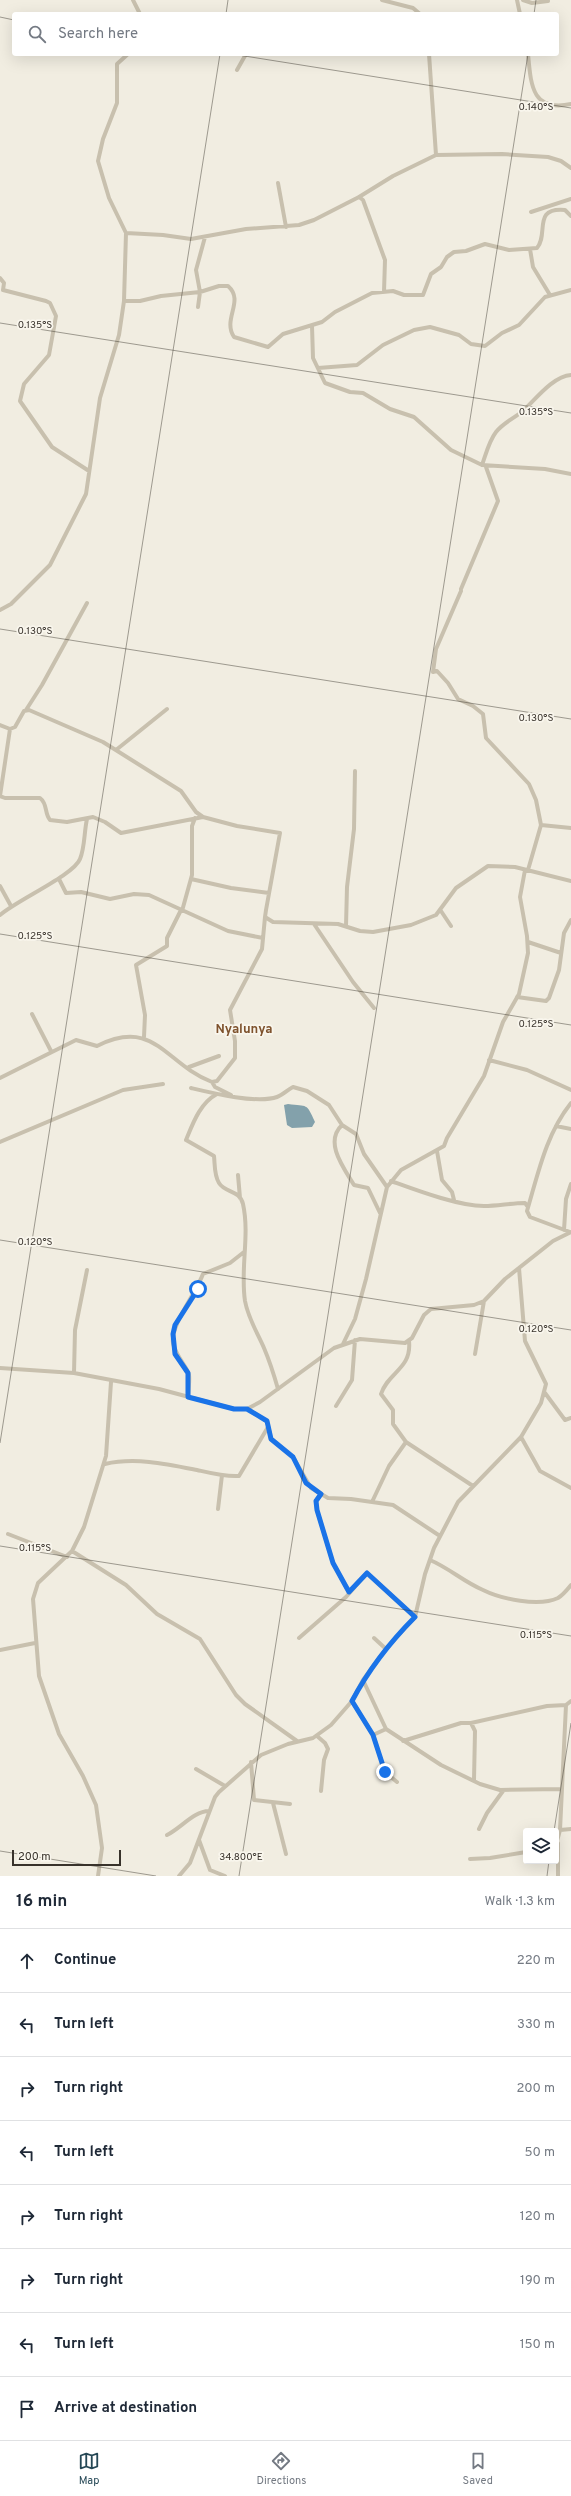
<!DOCTYPE html>
<html lang="en">
<head>
<meta charset="utf-8">
<style>
  :root { --surface:#fff; --page:#f2f2f3; --text:#1f2937; --muted:#747a83; --line:#e0e1e3; --accent:#254755 }
  body { margin:0; font-family:Overpass,sans-serif; background:var(--page); color:var(--text) }
  .controls { position:absolute; right:12px; bottom:12px; display:grid; overflow:hidden; border-radius:4px; box-shadow:0 4px 16px #0002 }
  .controls button { width:36px; height:36px; display:grid; place-items:center; padding:0; border:0; border-bottom:1px solid var(--line); background:var(--surface); color:var(--text); font:20px sans-serif }
  .scale { position:absolute; left:12px; bottom:10px; width:109px; box-sizing:border-box; padding-left:4px; border:2px solid #38322b; border-top:0; font-size:11px; line-height:14px; white-space:nowrap; color:#38322b; -webkit-text-stroke:3px #f9f6ed; paint-order:stroke }
  .stop { position:absolute; width:12px; height:12px; margin:-9px; border:3px solid #1a73e8; border-radius:50%; background:#fff }
  .stop.end { background:#1a73e8; border-color:#fff; box-shadow:0 1px 4px #0008 }
  .list { margin:0; padding:0; list-style:none }
  h2 { display:flex; justify-content:space-between; align-items:center; height:52px; margin:0; padding:0 16px; font-size:17px }
  h2 small { font-size:13px; font-weight:400; color:var(--muted) }
  .list li { display:grid; grid-template-columns:26px 1fr auto; gap:12px; align-items:center; box-sizing:border-box; height:64px; padding:0 16px; border-top:1px solid var(--line) }
  .list b { display:block; font-size:15px; white-space:nowrap }
  .list em { font-size:13px; font-style:normal; color:var(--muted) }
  .icon { flex:none; width:22px; height:22px; fill:none; stroke:currentColor; stroke-width:2; stroke-linecap:round; stroke-linejoin:round }
  .map { position:relative; flex:none; width:571px; height:1876px; overflow:hidden }
  .search { position:absolute; background:var(--surface); box-shadow:0 4px 16px #0002; left:12px; right:12px; top:12px; height:44px; display:flex; align-items:center; gap:10px; box-sizing:border-box; padding:0 14px; border-radius:4px; color:var(--muted); font-size:15px }
  .sheet { height:564px; background:var(--surface) }
  nav { display:flex; justify-content:space-around; align-items:center; box-sizing:border-box; height:56px; border-top:1px solid var(--line); background:var(--surface); font-size:11px; color:var(--muted) }
  nav a { display:grid; justify-items:center; gap:2px }
  nav .on { color:var(--accent) }
  .map>svg:first-child { display:block }
  .water { fill:#83a1ab }
  .lines { fill:none; stroke-linecap:round; stroke-linejoin:round }
  .minor { stroke:#c8c0ae; stroke-width:4 }
  .route { stroke:#1a73e8; stroke-width:5 }
  .ticks { fill:none; stroke:#38322b; stroke-width:1; stroke-opacity:0.45 }
  .labels { text-anchor:middle; dominant-baseline:central; stroke-width:3.5; stroke-linejoin:round; paint-order:stroke }
  .quarter-label { font-size:13px; font-weight:bold; fill:#7e522d; stroke:#f9f6ed }
  .ticks-label { font-size:10px; text-anchor:middle; fill:#38322b; stroke:#f9f6ed; stroke-width:3.5; stroke-linejoin:round; paint-order:stroke }
</style>
</head>
<body>
<div class="map">
<svg width="571" height="1876" viewBox="0 0 571 1876">
  <rect width="100%" height="100%" fill="#f1ede1"/>
  <path class="water" d="M288,1104C308,1107 306,1102 315,1122L312,1127L292,1128L287,1125L284,1105Z"/>
  <g class="lines">
    <path class="minor" d="M133,0L140,14
      M382,0L413,8L420,14
      M517,0L520,14
      M523,0L532,3L548,1
      M429,54L436,155
      M528,54C531,86 532,112 571,104
      M237,70L246,54
      M278,183L286,227
      M359,197L393,176L436,155L502,154L548,157L561,161L571,168
      M531,212L571,199
      M126,233L163,235L191,239L246,229L299,225L314,220L359,197L363,200L385,260L384,292
      M530,249L533,267L550,295
      M0,278L4,283L3,290L46,301L50,303L56,316L49,355L24,384L20,401L52,447L89,471
      M124,301H140L161,296L200,292L219,286H228C245,301 222,319 234,337L268,347L283,334L322,322L335,312L372,293L393,291L404,295H423L431,274L441,267L447,257L454,252L466,251L485,244L509,250L537,248C549,234 532,207 565,210L571,216
      M198,307L200,292L196,270L205,237
      M312,326L313,358L325,383L350,392L363,393L390,409L414,417L451,450L482,465L545,469L571,474
      M318,368L357,365L383,345L414,330L430,327L459,335L471,344L485,346L502,333L519,325L545,297L571,290
      M482,465C486,454 489,441 496,432C503,423 514,418 523,411C535,400 553,376 571,375
      M461,589L498,501L486,467
      M461,591L436,649L433,672L437,671L448,683L458,699L473,706L483,714L486,738L529,784L536,800L541,825L528,870
      M0,610L11,604L50,565L86,494L100,398L119,335L124,301L126,233L109,198L98,161L103,139L117,103V64L128,54
      M26,710L42,685L87,603
      M0,725L10,729L15,727L24,711L29,710L103,742L181,791L196,812L203,817L237,826L280,833L266,910L265,917L273,922L338,924L360,931L373,932L411,925L436,915L456,888L488,866L515,867L571,881
      M10,729L0,796L5,798H40C48,804 44,813 50,820L67,822L93,817L105,822L121,833L203,817
      M116,750L167,709
      M541,825L571,828
      M59,879L66,893L81,892L110,899L134,894L149,895L228,931L263,938
      M191,879L231,888L269,893
      M0,886L11,906
      M182,911L192,875V826L195,818
      M441,911L451,926
      M0,915C17,900 74,875 80,859C85,847 84,832 87,819
      M314,924L353,982L374,1008
      M346,926L347,887L354,829L355,771
      M528,942L561,953
      M517,997L546,1001L549,998L559,970L564,933L571,920
      M32,1014L51,1051
      M144,1037L145,1015L136,965L167,946V938L181,910
      M489,1060L527,1070L571,1090
      M189,1067L219,1056
      M0,1078L76,1040L97,1046C155,1017 165,1064 212,1082L215,1087L231,1095
      M212,1082L217,1081L235,1058V1041L230,1010L262,949L265,917
      M191,1088C212,1093 257,1104 277,1097C283,1095 287,1090 293,1087L307,1091L329,1105L342,1125L356,1134L364,1154L387,1187
      M217,1094C200,1103 193,1123 186,1140L214,1156C215,1165 214,1175 219,1183C225,1193 240,1190 243,1204C250,1236 240,1268 245,1301C248,1318 257,1332 264,1348C270,1362 274,1375 278,1389
      M342,1125C324,1142 343,1167 354,1185L368,1188L380,1213
      M556,1126L571,1129
      M0,1142L123,1090L163,1084
      M437,1151L442,1180L452,1192L454,1200
      M238,1175L240,1198
      M391,1181C416,1190 458,1206 484,1206C498,1206 511,1203 525,1203L528,1207
      M564,1230L566,1199L571,1184
      M570,1232L530,1217L527,1211C538,1174 546,1134 571,1103
      M343,1344L355,1319L366,1279L387,1187L401,1170L444,1146L447,1138L484,1076L503,1022L519,994L528,953L527,936L520,897L525,870
      M475,1354L484,1301
      M0,1368L74,1373L159,1389L234,1409H247L260,1402L334,1348L360,1339L405,1343L412,1338L424,1315L431,1309L474,1305L484,1301L505,1279L553,1241L571,1232
      M74,1373L75,1330L87,1270
      M545,1393L565,1420L571,1418
      M188,1397C188,1390 190,1382 189,1375C187,1366 176,1357 173,1343C170,1326 196,1293 203,1274L230,1263L244,1252
      M336,1406L352,1380L355,1340
      M247,1409L267,1421L271,1439L293,1457L311,1488L328,1498L351,1499L393,1505L440,1536
      M521,1437L540,1471L571,1488
      M406,1442L473,1486
      M105,1464C135,1457 167,1464 197,1470C210,1473 225,1477 239,1476L268,1427
      M321,1494L316,1501L317,1510L333,1563L349,1592
      M372,1502L389,1466L406,1442L393,1424V1410L381,1394C388,1372 412,1369 409,1341
      M218,1509L222,1475
      M8,1534L67,1557
      M72,1551L126,1585L157,1614L200,1639L236,1695L245,1704L297,1741
      M430,1560C449,1568 464,1582 483,1590C501,1599 539,1607 558,1598C563,1595 567,1590 571,1585
      M299,1638L346,1597L367,1573L415,1617
      M374,1638L386,1649
      M0,1650L35,1643
      M363,1680L386,1729L441,1765L480,1784L500,1790L562,1789
      M352,1701L373,1735L385,1772L397,1782
      M471,1723L475,1731L474,1780
      M373,1735L386,1729
      M317,1736L325,1743L328,1749L324,1760L321,1791
      M403,1741L461,1723H471L547,1706L566,1705L571,1701
      M251,1762L254,1800L290,1804
      M196,1769L225,1786
      M273,1803L286,1854
      M479,1829L487,1813L503,1791
      M560,1830L571,1829
      M167,1835C181,1828 194,1811 209,1811
      M199,1840L210,1870L225,1876
      M558,1843V1876
      M556,1845L560,1830L566,1705
      M470,1859L490,1858L526,1852
      M98,1876L102,1848L96,1805L83,1776L59,1734L39,1676L33,1599L38,1583L72,1551L84,1527L106,1456L111,1382
      M179,1876L190,1863L215,1797L219,1792L261,1755L288,1744L313,1738L331,1725L352,1701L363,1680L386,1649L415,1617L425,1574L434,1548L458,1502L521,1437L541,1403L546,1384L525,1341L519,1268"/>
  </g>
  <g class="lines">
    <path class="route" d="M198,1289L175,1325L173,1334L175,1354L188,1373V1397L234,1409H247L267,1421L271,1439L293,1457L306,1483L321,1494L316,1501L317,1510L333,1563L349,1592L367,1573L415,1617C390,1642 369,1669 352,1701L373,1735L385,1772"/>
  </g>
  <path class="ticks" d="M226,14L228,0M534,14L536,0M0,17L14,20M232,54L571,108M0,323L571,413M0,629L571,719M0,934L571,1025M0,1240L571,1330M0,1443L220,54M0,1546L571,1636M554,1831L571,1723M0,1851L156,1876M239,1876L528,54M547,1876L549,1861"/>
  <g class="labels">
    <g class="quarter-label">
      <text x="244" y="1030">Nyalunya</text>
    </g>
  </g>
  <g class="ticks-label">
    <text x="536" y="110">0.140°S</text>
    <text x="35" y="328">0.135°S</text>
    <text x="536" y="415">0.135°S</text>
    <text x="35" y="634">0.130°S</text>
    <text x="536" y="721">0.130°S</text>
    <text x="35" y="939">0.125°S</text>
    <text x="536" y="1027">0.125°S</text>
    <text x="35" y="1245">0.120°S</text>
    <text x="536" y="1332">0.120°S</text>
    <text x="35" y="1551">0.115°S</text>
    <text x="536" y="1638">0.115°S</text>
    <text x="241" y="1860">34.800°E</text>
  </g>
</svg>
<div class="controls">
<button><svg class="icon" aria-label="layers" viewBox="0 0 24 24"><path d="M12 4l9 5-9 5-9-5zM3 14l9 5 9-5"/></svg></button>
</div>
<div class="scale">200 m</div>
<div class="stop" style="left:198px;top:1289px"></div>
<div class="stop end" style="left:385px;top:1772px"></div>
<div class="search"><svg class="icon" aria-label="search" viewBox="0 0 24 24"><circle cx="10" cy="10" r="6"/><path d="M15 15l6 6"/></svg>Search here</div>
</div>
<section class="sheet">
<h2>16 min<small>Walk · 1.3 km</small></h2>
<ul class="list">
<li><svg class="icon" aria-label="ahead" viewBox="0 0 24 24"><path d="M12 20V5M6 11l6-6 6 6"/></svg><div><b>Continue</b></div><em>220 m</em></li>
<li><svg class="icon" aria-label="left" viewBox="0 0 24 24"><path d="M17 20v-9H6M10 6l-5 5 5 5"/></svg><div><b>Turn left</b></div><em>330 m</em></li>
<li><svg class="icon" aria-label="right" viewBox="0 0 24 24"><path d="M7 20v-9h11M14 6l5 5-5 5"/></svg><div><b>Turn right</b></div><em>200 m</em></li>
<li><svg class="icon" aria-label="left" viewBox="0 0 24 24"><path d="M17 20v-9H6M10 6l-5 5 5 5"/></svg><div><b>Turn left</b></div><em>50 m</em></li>
<li><svg class="icon" aria-label="right" viewBox="0 0 24 24"><path d="M7 20v-9h11M14 6l5 5-5 5"/></svg><div><b>Turn right</b></div><em>120 m</em></li>
<li><svg class="icon" aria-label="right" viewBox="0 0 24 24"><path d="M7 20v-9h11M14 6l5 5-5 5"/></svg><div><b>Turn right</b></div><em>190 m</em></li>
<li><svg class="icon" aria-label="left" viewBox="0 0 24 24"><path d="M17 20v-9H6M10 6l-5 5 5 5"/></svg><div><b>Turn left</b></div><em>150 m</em></li>
<li><svg class="icon" aria-label="arrive" viewBox="0 0 24 24"><path d="M6 21V4h12l-3 4 3 4H6"/></svg><div><b>Arrive at destination</b></div></li>
</ul>
</section>
<nav>
<a class="on"><svg class="icon" aria-label="map" viewBox="0 0 24 24"><path d="M3 6l6-2 6 2 6-2v14l-6 2-6-2-6 2zM9 4v14M15 6v14"/></svg>Map</a>
<a><svg class="icon" aria-label="directions" viewBox="0 0 24 24"><path d="M12 3l9 9-9 9-9-9zM9 14v-3h6M13 9l2 2-2 2"/></svg>Directions</a>
<a><svg class="icon" aria-label="saved" viewBox="0 0 24 24"><path d="M7 4h10v16l-5-4-5 4z"/></svg>Saved</a>
</nav>
</body>
</html>
